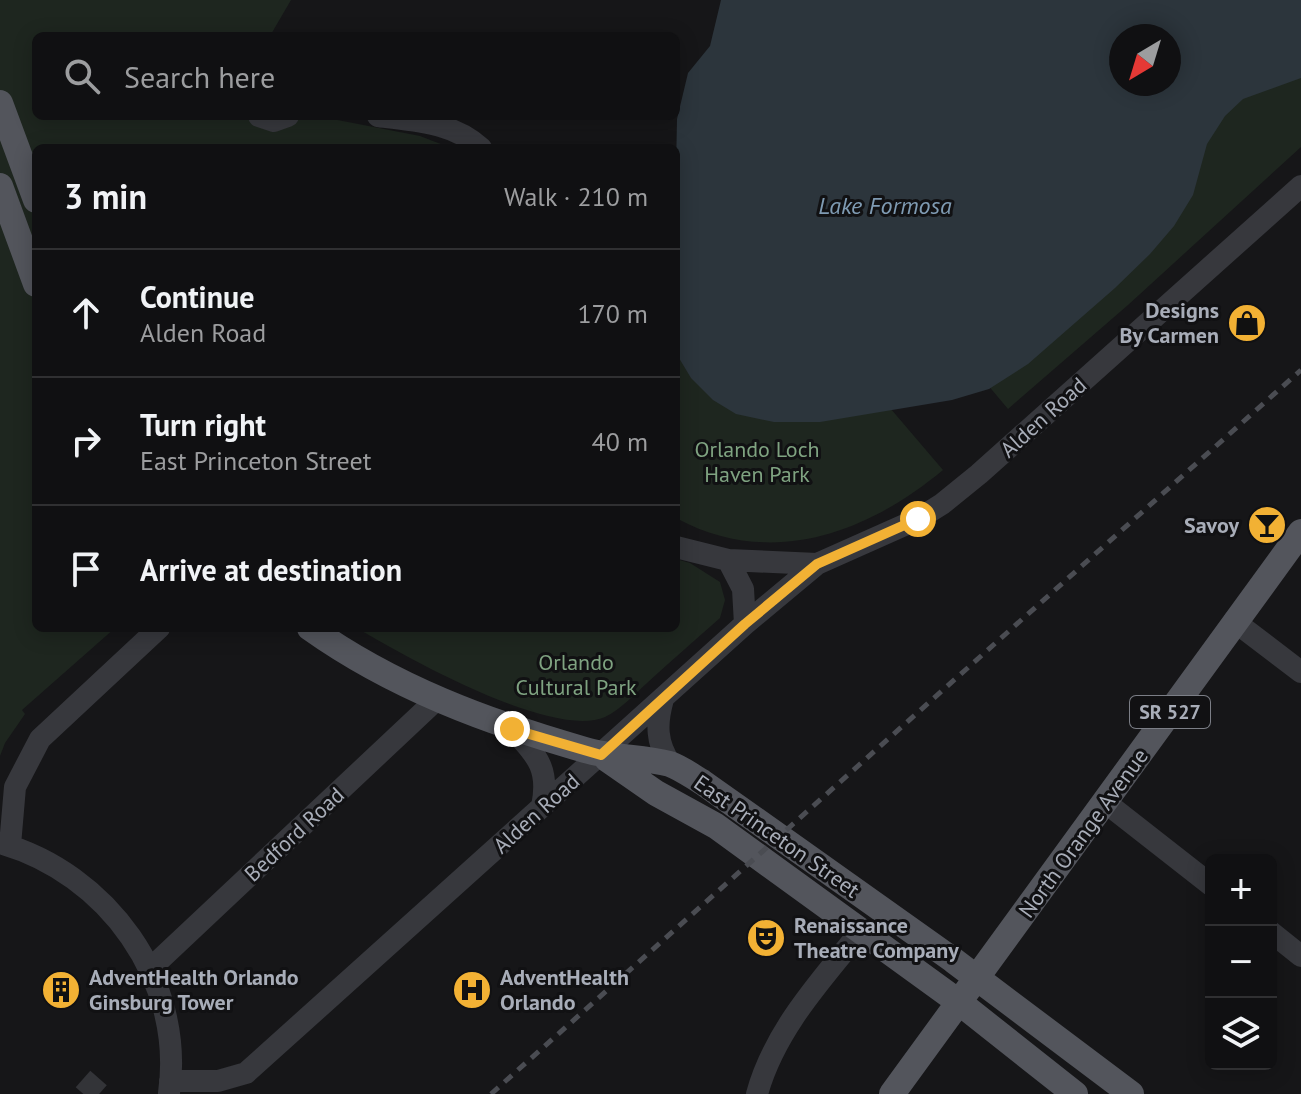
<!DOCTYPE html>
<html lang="en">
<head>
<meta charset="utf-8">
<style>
  :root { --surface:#101012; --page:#19191b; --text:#f1f3f6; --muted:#9c9d9f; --line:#303032 }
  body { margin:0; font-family:"PT Sans",sans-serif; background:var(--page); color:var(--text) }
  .controls { position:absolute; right:24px; bottom:24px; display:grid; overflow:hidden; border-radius:12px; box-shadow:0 4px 20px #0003 }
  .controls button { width:72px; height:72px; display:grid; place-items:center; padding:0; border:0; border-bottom:2px solid var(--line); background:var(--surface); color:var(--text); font:40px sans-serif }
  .compass { position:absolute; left:1109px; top:24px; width:72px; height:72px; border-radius:50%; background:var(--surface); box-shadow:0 4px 20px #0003; rotate:218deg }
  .stop { position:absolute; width:24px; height:24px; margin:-18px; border:6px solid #f2b134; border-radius:50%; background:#fff }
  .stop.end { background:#f2b134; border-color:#fff; box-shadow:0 2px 8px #0008 }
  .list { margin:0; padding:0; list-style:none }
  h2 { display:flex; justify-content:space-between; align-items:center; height:104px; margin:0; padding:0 32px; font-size:34px }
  h2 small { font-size:26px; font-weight:400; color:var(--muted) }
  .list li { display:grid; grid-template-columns:52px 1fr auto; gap:24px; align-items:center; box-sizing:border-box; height:128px; padding:0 32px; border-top:2px solid var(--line) }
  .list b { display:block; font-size:30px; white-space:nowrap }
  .list p { margin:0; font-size:26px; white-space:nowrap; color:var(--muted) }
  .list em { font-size:26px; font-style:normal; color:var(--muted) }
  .icon { flex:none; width:44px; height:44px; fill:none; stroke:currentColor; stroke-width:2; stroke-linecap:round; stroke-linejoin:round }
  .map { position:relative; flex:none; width:1301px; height:1094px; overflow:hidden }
  .search { position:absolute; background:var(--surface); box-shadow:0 4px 20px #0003; left:32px; top:32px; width:648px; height:88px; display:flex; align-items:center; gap:20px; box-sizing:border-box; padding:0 28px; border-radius:12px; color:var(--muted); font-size:30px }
  .panel { position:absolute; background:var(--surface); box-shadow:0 4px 20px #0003; left:32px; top:144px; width:648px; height:488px; border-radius:12px }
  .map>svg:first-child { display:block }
  .green { fill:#1e261f }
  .water { fill:#2c353c; fill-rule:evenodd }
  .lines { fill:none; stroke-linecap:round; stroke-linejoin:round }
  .minor-tunnel { stroke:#333438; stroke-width:22; stroke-dasharray:22 11; stroke-linecap:butt }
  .minor { stroke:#37383d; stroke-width:22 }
  .major { stroke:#53555c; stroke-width:26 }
  .rail { stroke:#4a4c52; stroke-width:5; stroke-dasharray:10 8; stroke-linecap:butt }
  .route { stroke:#f2b134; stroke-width:10 }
  .labels { text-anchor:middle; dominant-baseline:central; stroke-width:6; stroke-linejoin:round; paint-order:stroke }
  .shield { fill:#111113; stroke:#7b7e86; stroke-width:2 }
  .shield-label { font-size:20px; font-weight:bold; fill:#a8adb8 }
  .poi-label { font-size:22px; font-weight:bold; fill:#a8adb8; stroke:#111113; text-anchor:start }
  .street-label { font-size:22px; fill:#a8adb8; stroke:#111113 }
  .park-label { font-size:22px; fill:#7fa381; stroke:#111113 }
  .water-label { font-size:24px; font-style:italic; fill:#7f9bb3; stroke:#111113 }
</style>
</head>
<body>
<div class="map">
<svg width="1301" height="1094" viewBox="0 0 1301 1094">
  <rect width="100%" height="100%" fill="#161618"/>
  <path class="green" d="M0,0H291L270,36H36V116H317L420,136L451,148H36V628H115L22,710L25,714L5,743L0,756Z
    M1301,6V147L1128,305L1008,409L961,353Z
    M676,301L873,388L943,470C866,534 770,569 676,518Z
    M676,559L690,563L720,582L725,600L720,618C696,639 671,661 647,683C635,694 620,710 605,717C552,740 404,656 357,628H676Z"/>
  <path class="water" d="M721,0H1301V78L1243,99L1225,116L1207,144L1193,195L1174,226L1150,254L1115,288L1028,364L989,389L952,400L820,422H774L736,414L713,400L691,378L676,353V267L679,213L676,170L677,119L688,73L710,46ZM1169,36V84H1121V36Z"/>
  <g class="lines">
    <path class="minor-tunnel" d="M83,1079L100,1094"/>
    <path class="minor" d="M259,116L274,121L288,116
      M378,116C415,121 453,122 481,148
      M676,547L728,560L817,564
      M728,560L743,589L745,624
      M1234,621L1301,672
      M663,699C656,724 656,743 671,765
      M512,729C537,756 550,768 542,807
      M1105,802L1211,885
      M0,843C107,873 185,980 169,1093
      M10,845L15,787L40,739L159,628
      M1271,932L1301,956
      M151,968L436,700
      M170,1081H218L246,1073L745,624L817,564L918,519L942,504L979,474L1301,186
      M757,1094C774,1031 821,980 861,931"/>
    <path class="major" d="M0,103L36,200
      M0,186L36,284
      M310,628C393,687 487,722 585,750C612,758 642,757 670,764C681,768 692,776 702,782L953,960L1131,1094
      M607,759L656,793L716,826L960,1003L1075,1094
      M892,1094L1301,532"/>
    <path class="rail" d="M491,1094L1301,370"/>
  </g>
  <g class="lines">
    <path class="route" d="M512,729L601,755L745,624L817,564L918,519"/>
  </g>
  <defs>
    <symbol id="shop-disc" viewBox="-11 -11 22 22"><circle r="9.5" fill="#f2b134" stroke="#111113"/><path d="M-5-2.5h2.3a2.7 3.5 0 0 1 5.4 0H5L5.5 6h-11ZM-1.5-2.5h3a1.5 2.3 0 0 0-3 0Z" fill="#111"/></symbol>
    <symbol id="bar-disc" viewBox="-11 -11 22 22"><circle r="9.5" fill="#f2b134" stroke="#111113"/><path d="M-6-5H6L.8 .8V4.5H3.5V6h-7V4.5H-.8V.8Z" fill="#111"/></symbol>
    <symbol id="theatre-disc" viewBox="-11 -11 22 22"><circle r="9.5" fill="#f2b134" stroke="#111113"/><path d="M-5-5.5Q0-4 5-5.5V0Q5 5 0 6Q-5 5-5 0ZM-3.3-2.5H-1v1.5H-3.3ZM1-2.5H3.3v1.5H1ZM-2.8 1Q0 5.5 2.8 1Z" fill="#111"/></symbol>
    <symbol id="building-disc" viewBox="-11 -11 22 22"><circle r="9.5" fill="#f2b134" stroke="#111113"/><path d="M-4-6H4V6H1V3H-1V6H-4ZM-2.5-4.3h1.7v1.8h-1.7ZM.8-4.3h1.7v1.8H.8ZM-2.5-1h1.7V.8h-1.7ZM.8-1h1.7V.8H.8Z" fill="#111"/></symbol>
    <symbol id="hospital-disc" viewBox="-11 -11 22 22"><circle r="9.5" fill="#f2b134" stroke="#111113"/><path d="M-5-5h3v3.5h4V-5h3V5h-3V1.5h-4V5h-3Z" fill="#111"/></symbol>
  </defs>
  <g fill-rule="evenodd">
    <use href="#shop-disc" x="1225" y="301" width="44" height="44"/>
    <use href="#bar-disc" x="1245" y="503" width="44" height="44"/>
    <use href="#theatre-disc" x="744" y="916" width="44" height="44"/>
    <use href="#building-disc" x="39" y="968" width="44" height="44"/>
    <use href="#hospital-disc" x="450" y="968" width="44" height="44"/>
  </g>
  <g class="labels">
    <rect class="shield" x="1130" y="696" width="80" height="32" rx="6"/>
    <g class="shield-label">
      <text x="1170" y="712">SR 527</text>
    </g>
    <g class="poi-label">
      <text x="1219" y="310" text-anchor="end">Designs<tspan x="1219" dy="25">By Carmen</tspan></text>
      <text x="1239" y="525" text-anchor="end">Savoy</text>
      <text x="794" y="925">Renaissance<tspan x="794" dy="25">Theatre Company</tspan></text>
      <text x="89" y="977">AdventHealth Orlando<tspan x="89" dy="25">Ginsburg Tower</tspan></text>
      <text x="500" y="977">AdventHealth<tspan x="500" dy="25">Orlando</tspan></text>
    </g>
    <g class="street-label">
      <text transform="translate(1043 417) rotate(-42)">Alden Road</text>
      <text transform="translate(536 813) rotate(-42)">Alden Road</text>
      <text transform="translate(1083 833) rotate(-54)">North Orange Avenue</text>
      <text transform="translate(294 834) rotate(-43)">Bedford Road</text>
      <text transform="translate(777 836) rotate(35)">East Princeton Street</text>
    </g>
    <g class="park-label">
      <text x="757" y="449">Orlando Loch<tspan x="757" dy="25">Haven Park</tspan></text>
      <text x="576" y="662">Orlando<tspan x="576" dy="25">Cultural Park</tspan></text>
    </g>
    <g class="water-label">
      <text x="885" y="205">Lake Formosa</text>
    </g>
  </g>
</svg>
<div class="controls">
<button>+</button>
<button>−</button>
<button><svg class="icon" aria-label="layers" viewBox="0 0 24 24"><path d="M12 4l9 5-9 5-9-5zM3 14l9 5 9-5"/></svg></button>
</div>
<svg class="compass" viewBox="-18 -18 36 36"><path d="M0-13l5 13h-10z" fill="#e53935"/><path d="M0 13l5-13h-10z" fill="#9c9d9f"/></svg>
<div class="stop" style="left:918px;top:519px"></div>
<div class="stop end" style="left:512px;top:729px"></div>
<div class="search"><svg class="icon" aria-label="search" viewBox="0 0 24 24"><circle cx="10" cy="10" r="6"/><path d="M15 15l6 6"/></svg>Search here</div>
<section class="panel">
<h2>3 min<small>Walk · 210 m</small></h2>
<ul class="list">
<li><svg class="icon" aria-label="ahead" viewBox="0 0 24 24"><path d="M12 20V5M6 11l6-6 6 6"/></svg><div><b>Continue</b><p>Alden Road</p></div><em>170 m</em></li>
<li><svg class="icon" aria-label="right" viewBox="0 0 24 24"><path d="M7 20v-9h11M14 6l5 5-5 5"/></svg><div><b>Turn right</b><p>East Princeton Street</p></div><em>40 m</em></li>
<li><svg class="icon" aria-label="arrive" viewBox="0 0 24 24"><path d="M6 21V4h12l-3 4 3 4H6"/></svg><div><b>Arrive at destination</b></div></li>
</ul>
</section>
</div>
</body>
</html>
